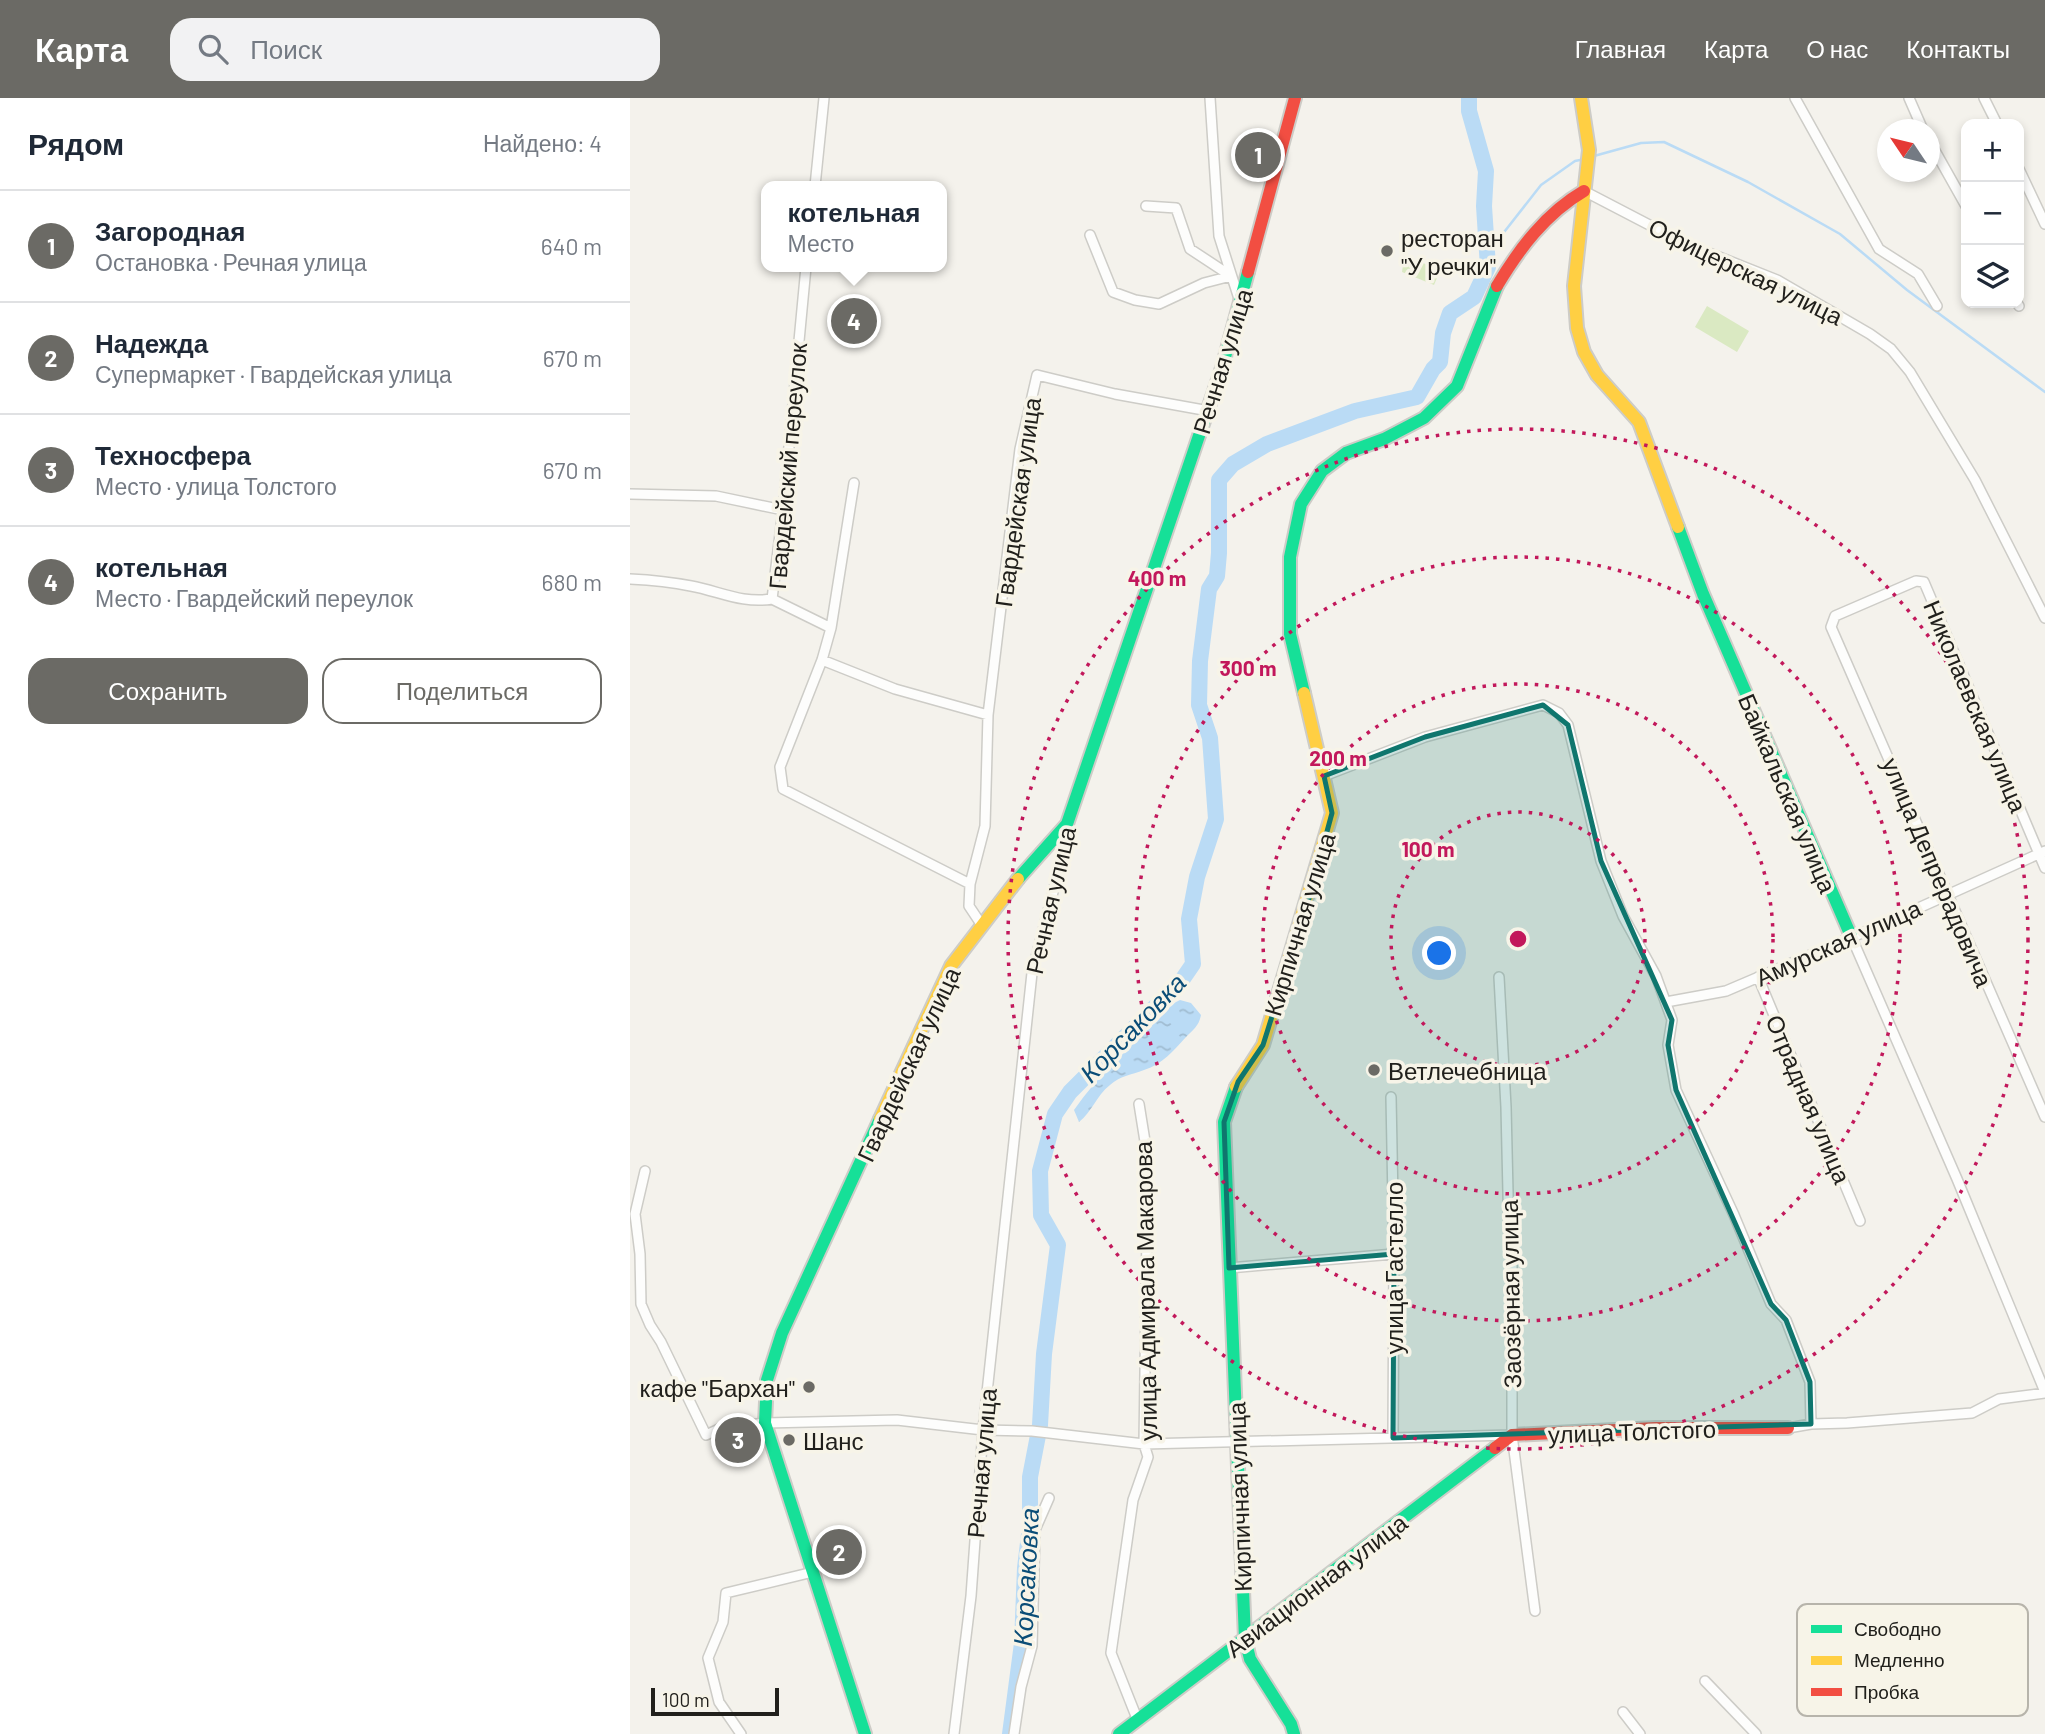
<!DOCTYPE html>
<html lang="ru">
<head>
<meta charset="utf-8">
<style>
  :root { --surface:#fff; --page:#f2f2f3; --text:#1f2937; --muted:#747a83; --line:#e0e1e3; --accent:#6b6a65 }
  body { margin:0; font-family:Barlow,sans-serif; background:var(--page); color:var(--text) }
  .controls { position:absolute; right:21px; top:21px; display:grid; overflow:hidden; border-radius:14px; box-shadow:0 4px 10px #0003 }
  .controls button { width:63px; height:63px; display:grid; place-items:center; padding:0; border:0; border-bottom:2px solid var(--line); background:var(--surface); color:var(--text); font:35px sans-serif }
  .compass { position:absolute; left:1247px; top:21px; width:63px; height:63px; border-radius:50%; background:var(--surface); box-shadow:0 4px 10px #0003; rotate:305deg }
  .scale { position:absolute; left:21px; bottom:18px; width:128px; box-sizing:border-box; padding-left:7px; border:4px solid #21201c; border-top:0; font-size:19px; line-height:24px; white-space:nowrap; color:#21201c; -webkit-text-stroke:5px #f7f4e8; paint-order:stroke }
  .you { position:absolute; left:810px; top:856px; width:24px; height:24px; margin:-18px; border:5px solid #fff; border-radius:50%; background:#1a73e8; box-shadow:0 0 0 10px #1a73e833 }
  .badge { display:grid; place-items:center; width:46px; height:46px; border-radius:50%; background:var(--accent); color:#fff; font-size:23px; font-weight:700 }
  .pin { position:absolute; translate:-50% -50%; border:4px solid #fff; box-shadow:0 2px 7px #0006 }
  .popup { position:absolute; left:131px; top:83px; width:186px; height:91px; box-sizing:border-box; display:grid; place-content:center; border-radius:14px; background:var(--surface); filter:drop-shadow(0 2px 5px #0005); font-size:23px; white-space:nowrap; color:var(--muted) }
  .popup b { font-size:26px; color:var(--text) }
  .popup::after { content:''; position:absolute; left:50%; top:100%; margin-left:-14px; border:14px solid transparent; border-top-color:var(--surface) }
  .list { margin:0; padding:0; list-style:none }
  h2 { display:flex; justify-content:space-between; align-items:center; height:91px; margin:0; padding:0 28px; font-size:30px }
  h2 small { font-size:23px; font-weight:400; color:var(--muted) }
  .list li { display:grid; grid-template-columns:46px 1fr auto; gap:21px; align-items:center; box-sizing:border-box; height:112px; padding:0 28px; border-top:2px solid var(--line) }
  .list b { display:block; font-size:26px; white-space:nowrap }
  .list p { margin:0; font-size:23px; white-space:nowrap; color:var(--muted) }
  .list em { font-size:23px; font-style:normal; color:var(--muted) }
  .actions { display:flex; gap:14px; padding:21px 28px }
  .actions a { flex:1; padding:16px 0; border:2px solid var(--accent); border-radius:21px; text-align:center; font-size:24px; color:var(--accent) }
  .actions .main { background:var(--accent); color:#fff }
  .icon { flex:none; width:38px; height:38px; fill:none; stroke:currentColor; stroke-width:2; stroke-linecap:round; stroke-linejoin:round }
  .map { position:relative; flex:none; width:1415px; height:1636px; overflow:hidden }
  header { display:flex; align-items:center; gap:42px; box-sizing:border-box; height:98px; padding:0 35px; background:var(--accent); color:#fff }
  header strong { font-size:33px }
  nav { display:flex; gap:38px; margin-inline-start:auto; font-size:24px }
  .search { width:490px; height:63px; background:var(--page); display:flex; align-items:center; gap:18px; box-sizing:border-box; padding:0 24px; border-radius:21px; color:var(--muted); font-size:26px }
  main { display:flex }
  aside { flex:1; background:var(--surface) }
  .map>svg:first-child { display:block }
  .green { fill:#dae9c2 }
  .water { fill:url(#water-ripples) }
  .lines { fill:none; stroke-linecap:round; stroke-linejoin:round }
  .stream { stroke:#badbf5; stroke-width:2.5 }
  .river { stroke:#badbf5; stroke-width:16 }
  .street-casing { stroke:#cdccc7; stroke-width:12 }
  .fast-casing { stroke:#cdccc7; stroke-width:16 }
  .slow-casing { stroke:#cdccc7; stroke-width:16 }
  .jam-casing { stroke:#cdccc7; stroke-width:16 }
  .street { stroke:#fdfdfc; stroke-width:9 }
  .fast { stroke:#16e098; stroke-width:12 }
  .slow { stroke:#ffcf43; stroke-width:12 }
  .jam { stroke:#f24e42; stroke-width:12 }
  .marked { fill:#0f766e; fill-opacity:0.2; stroke:#0f766e; stroke-width:5; stroke-linejoin:round }
  .ring { fill:none; stroke:#c2185b; stroke-width:3.5; stroke-dasharray:3.5 7 }
  .poi-dot { fill:#6b6a65; stroke:#f7f4e8; stroke-width:2.5 }
  .labels { text-anchor:middle; dominant-baseline:central; stroke-width:7; stroke-linejoin:round; paint-order:stroke }
  .poi-label { font-size:24px; fill:#21201c; stroke:#f7f4e8; text-anchor:start }
  .street-label { font-size:24px; fill:#21201c; stroke:#f7f4e8 }
  .water-label { font-size:26px; font-style:italic; fill:#0a4d77; stroke:#f7f4e8 }
  .key { fill:#f7f4e8; stroke:#b7b4ab; stroke-width:2 }
  .key-label { font-size:19px; fill:#21201c }
  .centre { fill:#c2185b; stroke:#f7f4e8; stroke-width:3.5 }
  .ring-label { font-size:21px; text-anchor:middle; font-weight:bold; fill:#c2185b; stroke:#f7f4e8; stroke-width:7; stroke-linejoin:round; paint-order:stroke }
</style>
</head>
<body>
<header>
<strong>Карта</strong>
<div class="search"><svg class="icon" aria-label="search" viewBox="0 0 24 24"><circle cx="10" cy="10" r="6"/><path d="M15 15l6 6"/></svg>Поиск</div>
<nav><a>Главная</a><a>Карта</a><a>О нас</a><a>Контакты</a></nav>
</header>
<main>
<aside>
<h2>Рядом<small>Найдено: 4</small></h2>
<ul class="list">
<li><span class="badge">1</span><div><b>Загородная</b><p>Остановка · Речная улица</p></div><em>640 m</em></li>
<li><span class="badge">2</span><div><b>Надежда</b><p>Супермаркет · Гвардейская улица</p></div><em>670 m</em></li>
<li><span class="badge">3</span><div><b>Техносфера</b><p>Место · улица Толстого</p></div><em>670 m</em></li>
<li><span class="badge">4</span><div><b>котельная</b><p>Место · Гвардейский переулок</p></div><em>680 m</em></li>
</ul>
<div class="actions"><a class="main">Сохранить</a><a>Поделиться</a></div>
</aside>
<div class="map">
<svg width="1415" height="1636" viewBox="0 0 1415 1636">
  <defs>
    <pattern id="water-ripples" width="26" height="14" patternUnits="userSpaceOnUse" patternTransform="scale(1.75)"><rect width="26" height="14" fill="#badbf5"/><path d="M2 4q2-2 4 0t4 0M15 11q2-2 4 0t4 0" fill="none" stroke="#a0bcd1"/></pattern>
  </defs>
  <rect width="100%" height="100%" fill="#f4f2ec"/>
  <path class="green" d="M778,162H787L810,173L804,187L772,174L773,167Z
    M1077,208L1119,233L1107,254L1065,229Z"/>
  <path class="water" d="M550,902L561,905L571,917C569,928 563,932 556,939C543,953 533,966 514,972C501,977 490,978 480,987C466,998 462,1014 449,1024L444,1012C468,977 500,949 530,920C537,913 540,906 550,902Z"/>
  <g class="lines">
    <path class="stream" d="M964,58L1011,45L1034,44L1118,84L1210,136L1277,192L1415,294
      M858,169L864,147L911,87L945,63L955,61"/>
    <path class="river" d="M380,1636L392,1545L395,1470L400,1428V1379L410,1327L414,1256L428,1147L411,1117L410,1073L425,1016L440,994L552,882L563,866L559,821L567,779L586,721L580,640L569,607L570,563L579,491L587,478L589,455V382L603,366L637,346L725,313L787,299L803,271L810,264L813,235L820,215L844,199L858,169L854,108L856,73L839,13V0"/>
    <defs>
      <path id="street" d="M580,0L589,138L610,204
        M1165,0L1249,151L1288,176L1307,208
        M1279,0L1293,32
        M1354,0L1367,26
        M1300,44L1336,108
        M1389,71L1415,126
        M185,88L194,0
        M954,93L1054,145L1147,182L1240,236L1261,251L1280,274L1345,382L1415,520
        M516,108L546,110L560,151L601,178
        M460,137L483,194L505,202L529,206L574,185L601,178
        M176,169L153,412L142,501L201,530L192,562L150,669L153,691L340,786
        M1387,205L1389,208
        M0,396L86,398L153,412
        M0,481C20,482 41,484 61,488C89,493 112,506 142,501
        M201,530L224,385
        M192,562L265,591L358,617
        M694,678L795,639L913,607L929,615L938,627L971,763L993,818L1026,878L1042,922L1038,947L1046,992L1104,1117L1141,1206L1156,1222L1180,1284L1181,1326L1158,1330
        M1415,770L1294,484L1286,483L1205,518L1201,529L1415,1019
        M351,826L339,808L340,786L355,728L358,617L390,351L407,277L485,296L579,313
        M1221,838L1327,1081L1415,1294
        M869,879L876,1009L879,1138L882,1156V1337L905,1513
        M1128,879L1230,1123
        M1036,904L1096,893L1253,826L1415,753
        M761,999L764,1156L763,1340
        M15,1073L5,1116L10,1156L11,1206L20,1227L31,1244L76,1337L89,1331L135,1325L267,1322L353,1332L402,1333L514,1346L881,1337
        M599,1170L764,1156
        M1181,1326L1217,1325L1342,1315L1369,1301L1415,1295
        M1075,1583L1126,1636
        M993,1614L1010,1636
        M508,1623L481,1555L503,1402L518,1359L514,1346L518,1062L509,1006
        M111,1636L89,1604L78,1560L93,1524L96,1495L183,1474
        M324,1636L341,1498L353,1332L402,875L430,767L437,726
        M384,1636L391,1589L402,1548L405,1432L419,1400"/>
      <path id="fast" d="M1048,429L1073,496L1221,838
        M674,595L660,536V459L671,406L692,373L716,355L754,341L794,320L827,288L867,188
        M388,781L437,726L592,270L618,174
        M606,989L594,1024L615,1541L620,1561L661,1626L664,1636
        M235,1636L135,1325L137,1282L152,1235L250,1021
        M489,1636L865,1350"/>
      <path id="slow" d="M951,0L959,52L944,188L947,230L954,254L967,277L1009,324L1048,429
        M606,989L633,947L702,715L674,595
        M250,1021L321,868L388,781"/>
      <path id="jam" d="M618,174L665,0
        M867,188C889,151 916,115 954,93
        M865,1350L882,1337L1026,1330H1158"/>
    </defs>
    <use href="#street" class="street-casing"/>
    <use href="#fast" class="fast-casing"/>
    <use href="#slow" class="slow-casing"/>
    <use href="#jam" class="jam-casing"/>
    <use href="#street" class="street"/>
    <use href="#fast" class="fast"/>
    <use href="#slow" class="slow"/>
    <use href="#jam" class="jam"/>
  </g>
  <path class="marked" d="M913,607L938,627L971,763L1042,922L1038,947L1046,992L1141,1206L1156,1222L1180,1284L1181,1326L763,1340L764,1156L599,1170L594,1024L608,984L633,947L678,804L702,715L694,678L795,639Z"/>
  <g class="ring">
    <circle cx="888" cy="841" r="127"/>
    <circle cx="888" cy="841" r="255"/>
    <circle cx="888" cy="841" r="382"/>
    <circle cx="888" cy="841" r="510"/>
  </g>
  <g class="poi-dot">
    <circle cx="757" cy="153" r="7"/>
    <circle cx="744" cy="972" r="7"/>
    <circle cx="179" cy="1289" r="7"/>
    <circle cx="159" cy="1342" r="7"/>
  </g>
  <g class="labels">
    <g class="poi-label">
      <text x="771" y="139">ресторан<tspan x="771" dy="28">"У речки"</tspan></text>
      <text x="758" y="972">Ветлечебница</text>
      <text x="165" y="1289" text-anchor="end">кафе "Бархан"</text>
      <text x="173" y="1342">Шанс</text>
    </g>
    <g class="street-label">
      <text transform="translate(1116 173) rotate(26)">Офицерская улица</text>
      <text transform="translate(592 263) rotate(-73)">Речная улица</text>
      <text transform="translate(157 368) rotate(-85)">Гвардейский переулок</text>
      <text transform="translate(387 404) rotate(-82)">Гвардейская улица</text>
      <text transform="translate(1346 608) rotate(67)">Николаевская улица</text>
      <text transform="translate(1158 695) rotate(67)">Байкальская улица</text>
      <text transform="translate(1308 774) rotate(67)">улица Депрерадовича</text>
      <text transform="translate(420 802) rotate(-77)">Речная улица</text>
      <text transform="translate(669 826) rotate(-73)">Кирпичная улица</text>
      <text transform="translate(1208 844) rotate(-24)">Амурская улица</text>
      <text transform="translate(278 966) rotate(-65)">Гвардейская улица</text>
      <text transform="translate(1179 1001) rotate(67)">Отрадная улица</text>
      <text transform="translate(763 1170) rotate(-90)">улица Гастелло</text>
      <text transform="translate(515 1193) rotate(-91)">улица Адмирала Макарова</text>
      <text transform="translate(880 1196) rotate(-91)">Заозёрная улица</text>
      <text transform="translate(1002 1333) rotate(-2)">улица Толстого</text>
      <text transform="translate(351 1365) rotate(-85)">Речная улица</text>
      <text transform="translate(609 1399) rotate(-92)">Кирпичная улица</text>
      <text transform="translate(686 1487) rotate(-37)">Авиационная улица</text>
    </g>
    <g class="water-label">
      <text transform="translate(502 929) rotate(-46)">Корсаковка</text>
      <text transform="translate(395 1479) rotate(-87)">Корсаковка</text>
    </g>
  </g>
  <rect x="1167" y="1506" width="231" height="112" rx="10" class="key"/>
  <rect x="1181" y="1527" width="31" height="8" fill="#16e098"/>
  <rect x="1181" y="1558" width="31" height="9" fill="#ffcf43"/>
  <rect x="1181" y="1590" width="31" height="8" fill="#f24e42"/>
  <g class="key-label">
    <text x="1224" y="1538">Свободно</text>
    <text x="1224" y="1569">Медленно</text>
    <text x="1224" y="1601">Пробка</text>
  </g>
  <circle cx="888" cy="841" r="10" class="centre"/>
  <g class="ring-label">
    <text x="527" y="488">400 m</text>
    <text x="618" y="578">300 m</text>
    <text x="708" y="668">200 m</text>
    <text x="798" y="759">100 m</text>
  </g>
</svg>
<div class="controls">
<button>+</button>
<button>−</button>
<button><svg class="icon" aria-label="layers" viewBox="0 0 24 24"><path d="M12 4l9 5-9 5-9-5zM3 14l9 5 9-5"/></svg></button>
</div>
<svg class="compass" viewBox="-18 -18 36 36"><path d="M0-13l5 13h-10z" fill="#e53935"/><path d="M0 13l5-13h-10z" fill="#747a83"/></svg>
<div class="scale">100 m</div>
<div class="you"></div>
<div class="pin badge" style="left:628px;top:57px">1</div>
<div class="pin badge" style="left:209px;top:1454px">2</div>
<div class="pin badge" style="left:108px;top:1342px">3</div>
<div class="pin badge" style="left:224px;top:223px">4</div>
<div class="popup"><b>котельная</b>Место</div>
</div>
</main>
</body>
</html>
